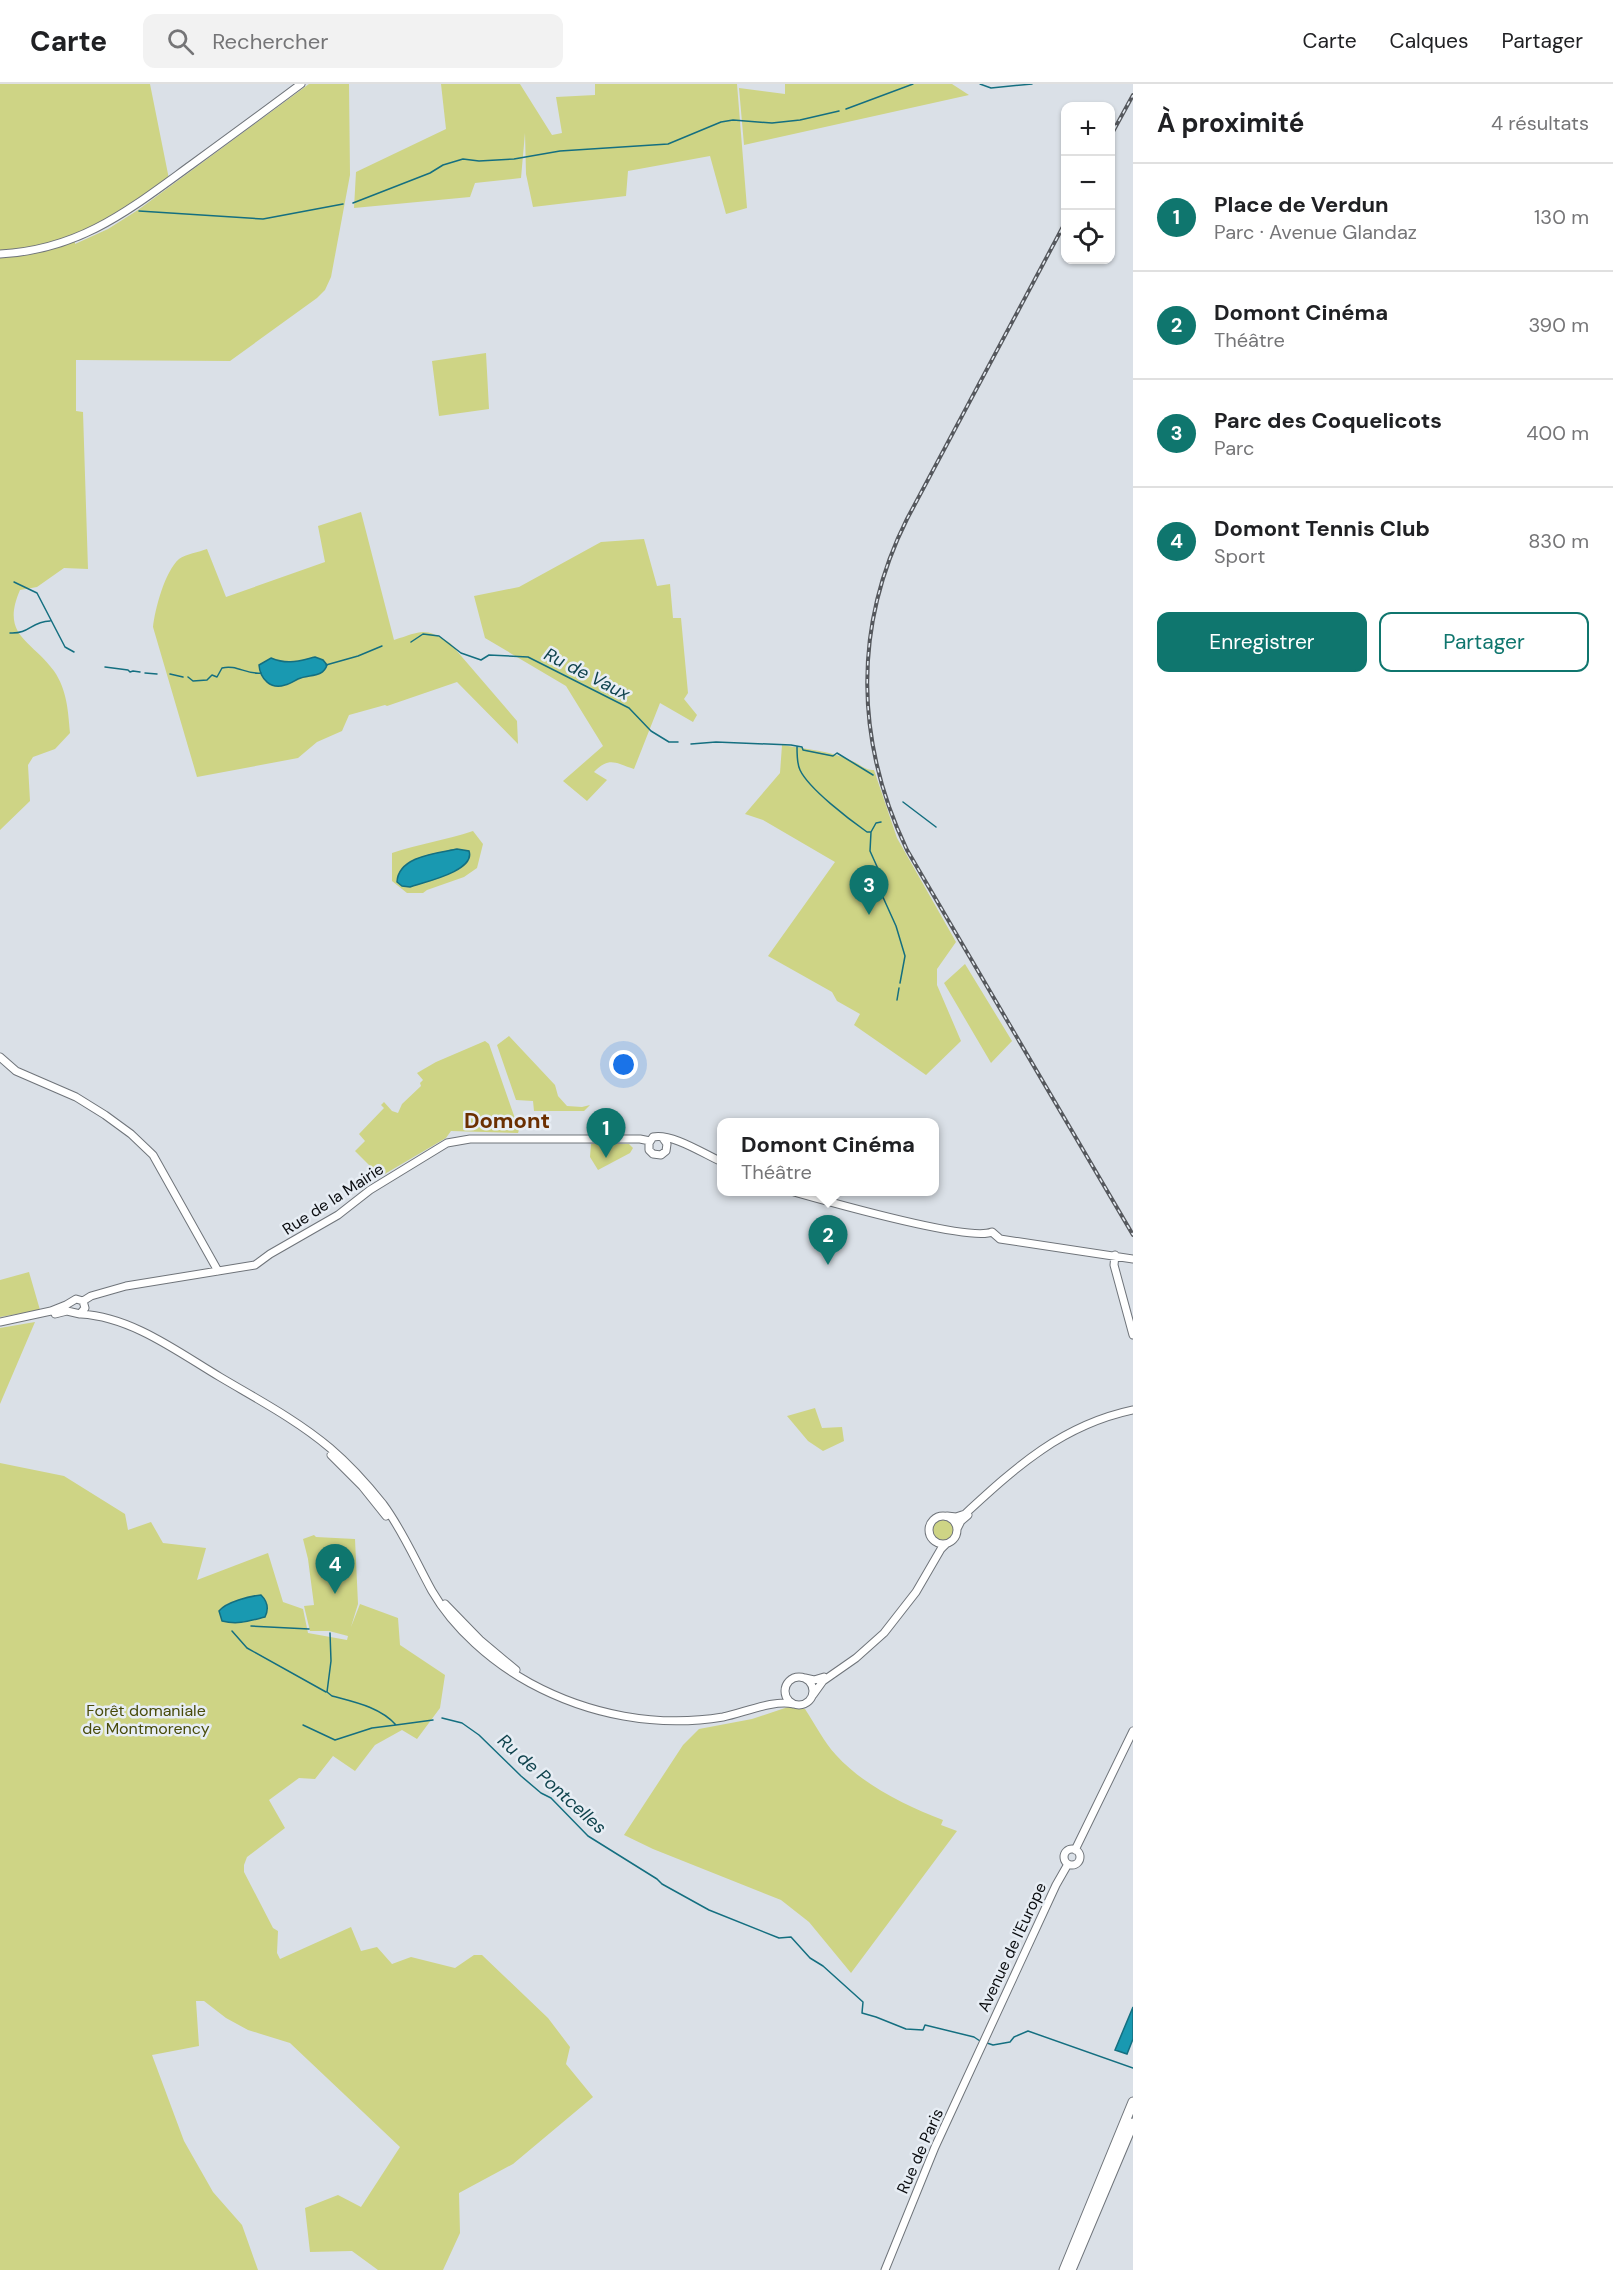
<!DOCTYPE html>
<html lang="fr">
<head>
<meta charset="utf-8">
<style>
  :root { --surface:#fff; --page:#f2f2f2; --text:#202124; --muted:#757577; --line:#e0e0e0; --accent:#0f766e }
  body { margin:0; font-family:"DM Sans",sans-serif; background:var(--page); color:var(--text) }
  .controls { position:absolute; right:18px; top:18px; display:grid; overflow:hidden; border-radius:12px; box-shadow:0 2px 4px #0004 }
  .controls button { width:54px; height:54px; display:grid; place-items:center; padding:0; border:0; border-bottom:2px solid var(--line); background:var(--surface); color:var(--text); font:30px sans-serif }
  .you { position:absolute; left:624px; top:981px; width:21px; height:21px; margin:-15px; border:4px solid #fff; border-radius:50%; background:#1a73e8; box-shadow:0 0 0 9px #1a73e833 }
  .badge { display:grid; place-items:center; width:39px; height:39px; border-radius:50%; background:var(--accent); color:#fff; font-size:20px; font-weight:700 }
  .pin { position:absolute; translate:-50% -50px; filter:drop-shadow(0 2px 3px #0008) }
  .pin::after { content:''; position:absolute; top:32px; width:21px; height:18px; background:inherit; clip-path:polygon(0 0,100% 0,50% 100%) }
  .popup { position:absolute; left:717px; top:1034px; width:222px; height:78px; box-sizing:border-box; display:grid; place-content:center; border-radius:12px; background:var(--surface); filter:drop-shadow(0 2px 4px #0005); font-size:20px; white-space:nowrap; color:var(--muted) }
  .popup b { font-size:22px; color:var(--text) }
  .popup::after { content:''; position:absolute; left:50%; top:100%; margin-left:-12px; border:12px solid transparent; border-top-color:var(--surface) }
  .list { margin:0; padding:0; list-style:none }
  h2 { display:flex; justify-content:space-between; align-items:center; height:78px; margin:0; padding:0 24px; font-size:26px }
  h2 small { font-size:20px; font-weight:400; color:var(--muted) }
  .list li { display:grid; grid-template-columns:39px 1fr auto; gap:18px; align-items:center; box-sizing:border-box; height:108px; padding:0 24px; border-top:2px solid var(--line) }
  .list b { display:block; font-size:22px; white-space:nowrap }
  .list p { margin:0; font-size:20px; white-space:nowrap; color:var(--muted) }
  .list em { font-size:20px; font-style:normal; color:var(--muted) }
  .actions { display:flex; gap:12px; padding:18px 24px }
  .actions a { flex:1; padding:14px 0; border:2px solid var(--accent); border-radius:12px; text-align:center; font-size:21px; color:var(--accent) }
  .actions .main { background:var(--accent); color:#fff }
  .icon { flex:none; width:33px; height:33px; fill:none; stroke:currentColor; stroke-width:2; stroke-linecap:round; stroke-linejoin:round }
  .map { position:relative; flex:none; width:1133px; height:2186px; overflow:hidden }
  header { display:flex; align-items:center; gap:36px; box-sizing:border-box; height:84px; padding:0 30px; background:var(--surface); border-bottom:2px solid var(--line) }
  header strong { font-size:28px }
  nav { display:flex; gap:33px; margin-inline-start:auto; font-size:21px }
  .search { width:420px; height:54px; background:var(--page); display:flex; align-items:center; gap:15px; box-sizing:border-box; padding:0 21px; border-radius:12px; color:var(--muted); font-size:22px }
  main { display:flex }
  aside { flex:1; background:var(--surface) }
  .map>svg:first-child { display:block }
  .green { fill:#ced485 }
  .water { fill:#1999b1; stroke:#146f80; stroke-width:1.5 }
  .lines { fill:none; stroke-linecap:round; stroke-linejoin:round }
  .stream { stroke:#146f80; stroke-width:1.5 }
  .secondary-casing { stroke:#6f747a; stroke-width:9 }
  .highway-casing { stroke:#6f747a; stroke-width:11 }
  .secondary { stroke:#fff; stroke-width:7 }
  .highway { stroke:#fff; stroke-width:9 }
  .rail-casing { stroke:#55585d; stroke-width:4 }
  .rail { stroke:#e7edf4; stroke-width:1.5; stroke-dasharray:4.5; stroke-linecap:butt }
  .labels { text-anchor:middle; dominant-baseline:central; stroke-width:5; stroke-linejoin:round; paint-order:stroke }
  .street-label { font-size:16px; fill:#0a0c0f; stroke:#e7edf4 }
  .park-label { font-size:16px; fill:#484b0a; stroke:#e7edf4 }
  .water-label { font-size:18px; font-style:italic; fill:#10434d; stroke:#e7edf4 }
  .district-label { font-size:22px; font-weight:bold; fill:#6b2f00; stroke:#e7edf4 }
</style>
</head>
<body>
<header>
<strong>Carte</strong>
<div class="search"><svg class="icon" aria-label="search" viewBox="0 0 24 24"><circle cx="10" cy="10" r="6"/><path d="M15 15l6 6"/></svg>Rechercher</div>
<nav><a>Carte</a><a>Calques</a><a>Partager</a></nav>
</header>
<main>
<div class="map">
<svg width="1133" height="2186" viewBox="0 0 1133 2186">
  <rect width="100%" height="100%" fill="#dae0e7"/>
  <path class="green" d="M0,0H150L170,100L75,155V160L108,145L138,126L309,0H349L350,91L331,193L325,206L317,214L230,277L76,276V327L83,328L88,485L64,484L37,503L20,506C0,552 32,556 54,587C67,606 68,626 70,649L55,665L33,673L28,681L30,717L0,746Z
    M441,0H520L552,51L562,49L556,13L595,11V0H737L747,124L726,130L710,72L628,87L626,112L533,123L526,90L525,49L521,94L475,99L470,113L354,124L356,88L446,45Z
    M785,0H952L969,11L744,61L739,4L785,10Z
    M486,269L489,325L439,332L432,277Z
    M361,428L394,556C421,548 423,542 450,559L517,637L518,660L457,598L387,622L385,621L349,631L342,647L317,658L298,674L197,693L153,543C155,525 165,487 179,475C186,470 199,468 207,465L226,513L325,478L318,442Z
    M644,455L657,502L670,500L673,534H681L688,609L684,615L697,631L693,638L660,619L634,685C616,679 609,672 594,688L607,696L587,717L563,697L603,662L566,602L485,554L474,512L519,503L601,458Z
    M782,661C806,665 831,667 852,677C860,680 866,687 874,686L897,754L956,858L937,885V901L961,957L926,991L854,941L860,930L837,917L832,908L768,872L835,778L763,736L745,730L780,689Z
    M473,747L483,760L477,784L464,793L427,806L423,809H407L392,797V769C419,760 446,756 473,747Z
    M965,880L1012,957L991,979L944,899Z
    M509,952L555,1001L558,1012L567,1022L582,1023L590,1021L584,1027H534L533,1017L516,1016L497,961Z
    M485,957L489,960L519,1046L518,1049L451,1047L446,1054L383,1091L380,1087H375L355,1067L365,1057L359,1050L384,1024L381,1021L384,1018L392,1027L398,1029L402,1020L421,1002L420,999L423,996L417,989L436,978Z
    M591,1060H629L633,1064L630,1069L598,1086L590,1073Z
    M29,1188L40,1226L0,1233V1196Z
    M35,1238L0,1320V1244Z
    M815,1324L822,1344L842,1343L844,1357L823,1367L808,1357L787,1332Z
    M0,1379L64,1392L125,1430L128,1446L151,1438L163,1459L206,1464L197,1496L268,1469L283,1518L303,1525L308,1549L347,1556L348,1552L329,1547H310L304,1522L314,1521L308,1475L303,1455L314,1451L316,1453L355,1455L358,1520L351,1543L360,1520L398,1534L400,1561L445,1591L440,1624L417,1655L402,1646L375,1661L355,1687L333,1672L315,1695L299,1694L269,1716L285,1744L247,1773L244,1781V1788L273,1844L278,1847L277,1869L280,1875L351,1843L361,1867L377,1863L392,1880L411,1873L455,1884L474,1871H482L548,1934L570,1963L566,1980L593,2013L513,2080L459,2109L460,2149L443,2186H378L352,2167L310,2168L305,2124L338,2111L361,2123L400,2063L290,1959L248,1946L226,1934L204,1917H196L199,1962L152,1971L184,2057L213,2108L242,2141L258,2186H0Z
    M932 1446a11 11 0 1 1 22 0a11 11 0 1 1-22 0Z
    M791,1622L805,1625C815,1640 824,1658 836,1671C863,1701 906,1722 943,1736L941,1741L957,1747L851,1889L809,1838L781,1816L653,1765L624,1751L683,1661L699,1645L752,1635Z"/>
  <path class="water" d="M315,573L323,576L327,581C323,594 309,590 298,595C294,597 290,600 285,601C271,606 260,595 259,581L271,574C288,581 298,577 315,573Z
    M457,765L469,767C476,787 424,798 410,803L402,802L397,798C398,772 438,769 457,765Z
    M261,1511C267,1517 269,1525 265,1533C249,1537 238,1541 222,1537L219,1527C226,1518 250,1512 261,1511Z
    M1133,1923V1955L1127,1970L1115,1966Z"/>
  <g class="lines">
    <path class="stream" d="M980,0L991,4L1032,0
      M846,25L913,0
      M353,119L430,89L443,81L463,75L479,77L514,75L560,67L668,60L721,38L733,36L772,39L800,36L839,27
      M139,127L263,135L343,120
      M14,498L37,509L65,563L74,568
      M10,549C30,550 30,538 50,537
      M411,558L423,550L439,552L461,569L481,576L489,571L528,573L629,624L651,647L669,658H678
      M326,581L358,572L382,562
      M105,583L128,586L130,588L133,587L140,588
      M145,589L157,590
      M170,590L183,593
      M188,593L193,597L207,596L212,591L217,593L222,584C236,580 247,591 261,589
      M691,660L716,658L791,661L802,663L803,666L833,672L837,669L873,691
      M797,663C797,670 797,680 800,686C809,705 850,736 867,748H871L876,739L881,738
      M903,718L936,743
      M871,748L870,767L879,787L881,805
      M882,811L896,842L905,872L900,899
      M897,916L899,904
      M251,1542L309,1545
      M232,1547L247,1564L326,1608
      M330,1549L331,1577L327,1608L332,1612C354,1618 380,1623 396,1641L433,1636
      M442,1634L462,1639L479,1651L521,1692L541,1709L551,1714L588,1752L657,1795L662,1800L709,1826L779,1854L791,1853L810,1874L823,1882L863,1918L862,1929L876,1933L906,1945L923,1946L925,1941L974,1953L980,1957
      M303,1641L335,1656L372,1644L396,1641
      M987,1959L993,1961L1010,1958L1014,1953L1028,1947L1133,1984"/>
    <defs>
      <path id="secondary" d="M0,170C80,166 129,126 191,81C228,54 265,27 301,0
        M0,973L16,987L76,1013L105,1031L131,1050L153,1071L218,1187
        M662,1053L667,1060L666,1067L661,1071L653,1070L649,1066V1059L653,1053C672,1049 704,1070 722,1078
        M794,1108C826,1117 969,1158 992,1148L1000,1155L1133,1175
        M1115,1171L1114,1181L1133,1251
        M83,1217L91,1212L126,1202L255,1181L270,1170L338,1131L370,1106L447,1059L470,1055H640L650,1057
        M55,1230L67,1227L80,1230L85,1224L83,1217
        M81,1230C132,1233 178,1268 220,1293C257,1315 297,1336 330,1364C350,1381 367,1400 383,1420C403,1447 416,1478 432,1507C454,1545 492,1578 530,1599C589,1631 657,1644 723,1633C743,1629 775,1615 793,1620
        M0,1238L51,1227L66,1221L76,1215L83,1217
        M331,1371L362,1402L386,1432
        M929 1446a14 14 0 1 1 28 0a14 14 0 1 1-28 0Z
        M947,1432L956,1433L965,1430C1016,1383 1062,1341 1133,1326
        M957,1445L961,1437L968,1431
        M445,1520L480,1556L516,1586
        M785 1607a14 14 0 1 1 28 0a14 14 0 1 1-28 0Z
        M805,1594L814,1596L824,1593
        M813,1611L823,1597L856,1574L884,1549L916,1508L941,1465L946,1460
        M1064 1773a8 8 0 1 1 16 0a8 8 0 1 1-16 0Z
        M1075,1766L1133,1647
        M885,2186L935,2063L1056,1801L1068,1780"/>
      <path id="highway" d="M1064,2186L1133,2018
        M1071,2186L1133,2039"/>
    </defs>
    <use href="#secondary" class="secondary-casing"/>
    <use href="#highway" class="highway-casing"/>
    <use href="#secondary" class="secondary"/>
    <use href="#highway" class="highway"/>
    <defs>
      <path id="rail" d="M1110,53L1133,11
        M1066,137L907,435C853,543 855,657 907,766L1133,1151"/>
    </defs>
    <use href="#rail" class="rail-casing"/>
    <use href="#rail" class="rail"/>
  </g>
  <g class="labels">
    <g class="street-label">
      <text transform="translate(333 1115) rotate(-33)">Rue de la Mairie</text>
      <text transform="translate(1012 1863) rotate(-65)">Avenue de l'Europe</text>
      <text transform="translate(920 2067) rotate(-66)">Rue de Paris</text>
    </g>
    <g class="park-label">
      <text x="146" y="1626">Forêt domaniale<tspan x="146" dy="18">de Montmorency</tspan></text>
    </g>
    <g class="water-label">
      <text transform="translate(587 590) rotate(27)">Ru de Vaux</text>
      <text transform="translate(552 1700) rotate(42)">Ru de Pontcelles</text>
    </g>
    <g class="district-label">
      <text x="507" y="1036">Domont</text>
    </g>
  </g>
</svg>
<div class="controls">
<button>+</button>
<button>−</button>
<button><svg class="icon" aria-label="locate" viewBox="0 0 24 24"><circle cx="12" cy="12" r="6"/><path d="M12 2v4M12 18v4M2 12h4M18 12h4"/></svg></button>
</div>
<div class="you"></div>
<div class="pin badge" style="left:606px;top:1074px">1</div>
<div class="pin badge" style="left:828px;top:1181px">2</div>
<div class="popup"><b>Domont Cinéma</b>Théâtre</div>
<div class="pin badge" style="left:869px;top:831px">3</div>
<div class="pin badge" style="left:335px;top:1510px">4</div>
</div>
<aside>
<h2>À proximité<small>4 résultats</small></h2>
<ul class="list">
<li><span class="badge">1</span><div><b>Place de Verdun</b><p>Parc · Avenue Glandaz</p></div><em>130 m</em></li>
<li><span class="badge">2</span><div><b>Domont Cinéma</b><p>Théâtre</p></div><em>390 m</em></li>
<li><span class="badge">3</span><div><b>Parc des Coquelicots</b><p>Parc</p></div><em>400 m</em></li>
<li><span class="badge">4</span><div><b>Domont Tennis Club</b><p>Sport</p></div><em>830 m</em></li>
</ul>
<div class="actions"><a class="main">Enregistrer</a><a>Partager</a></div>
</aside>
</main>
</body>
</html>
